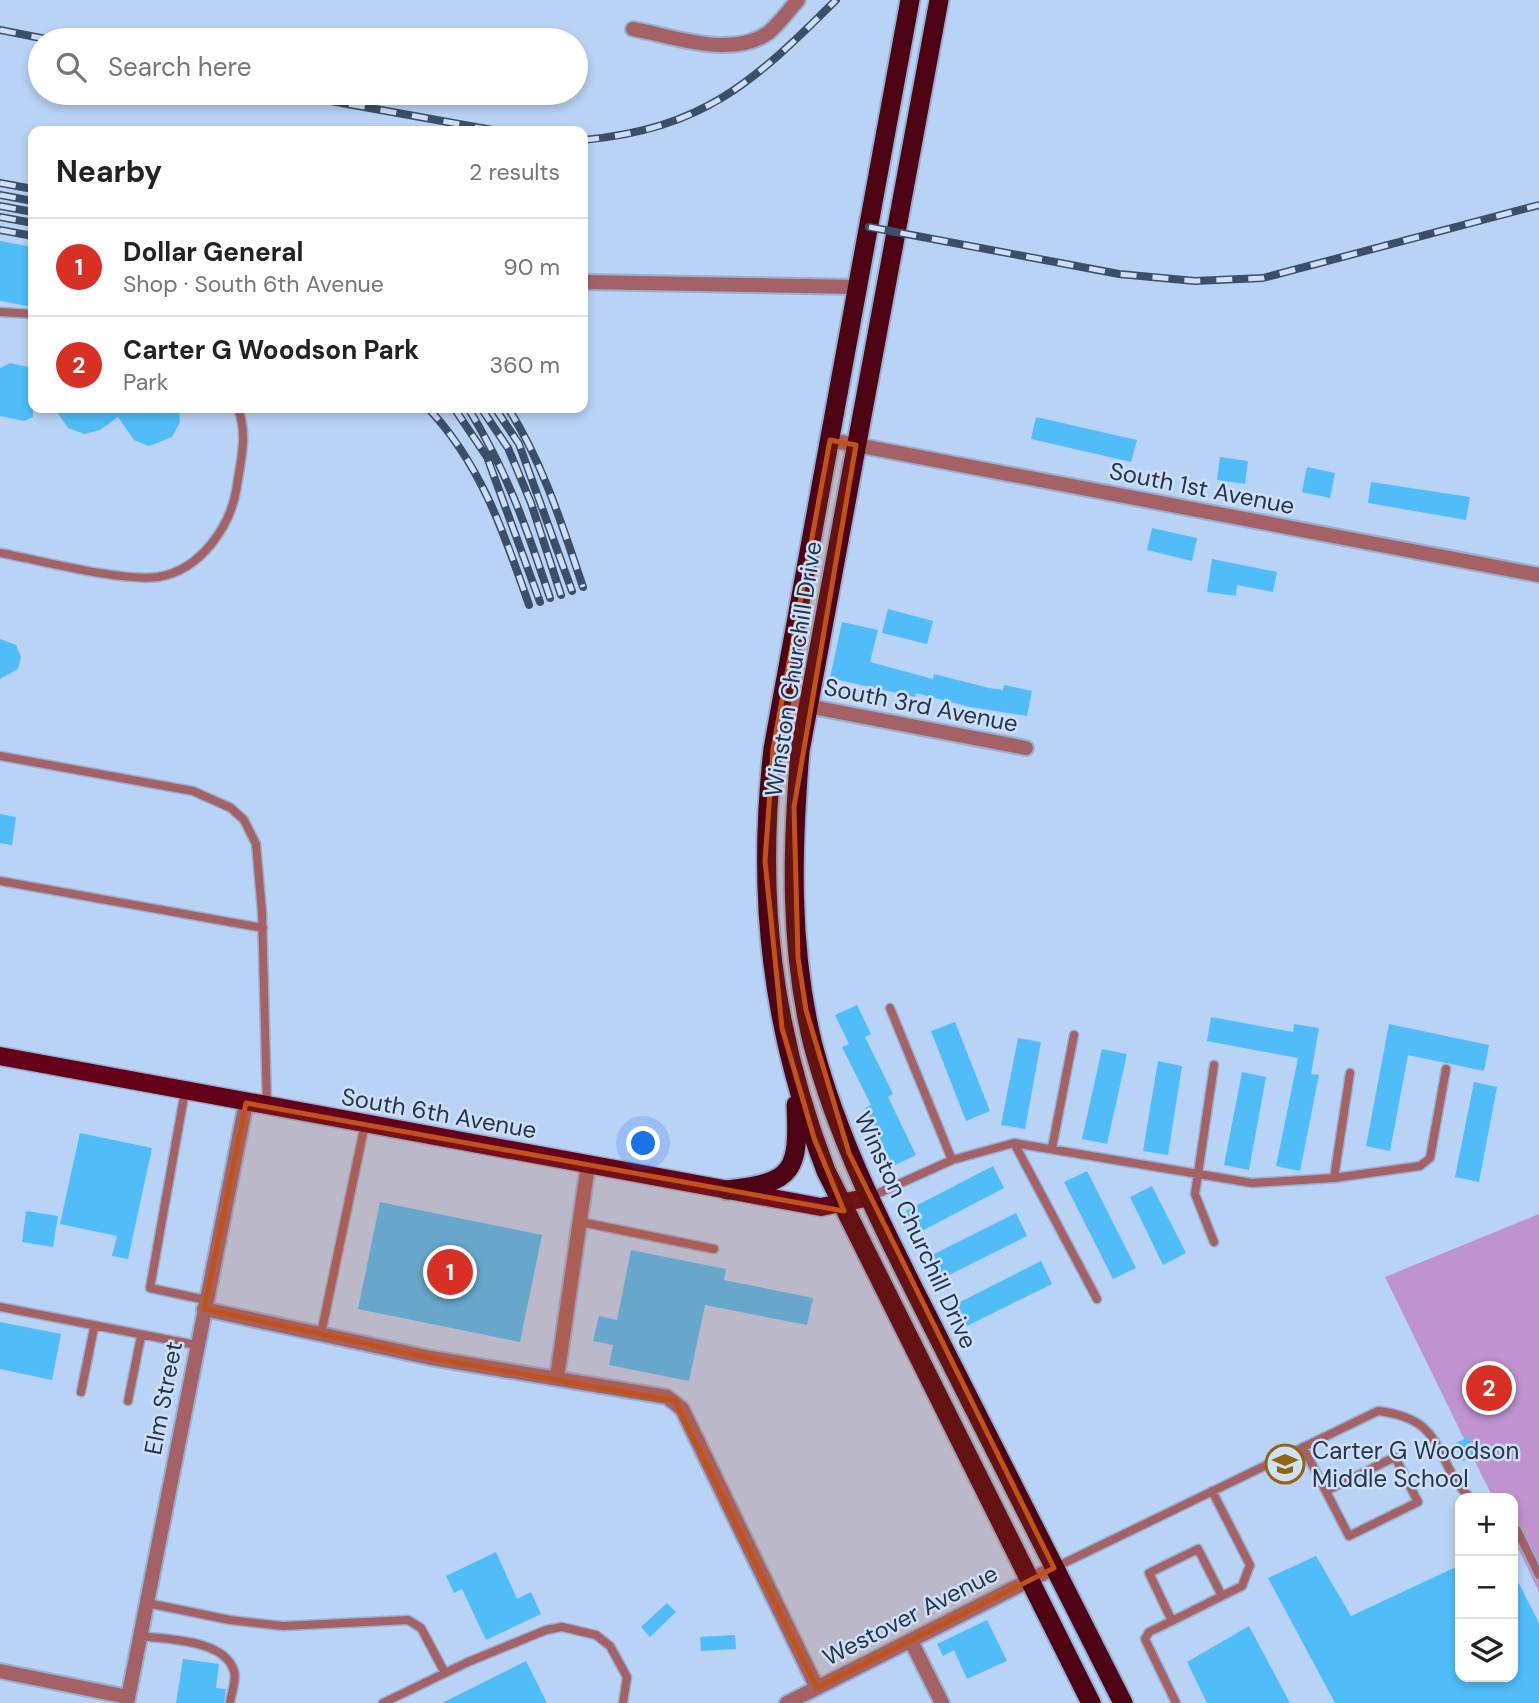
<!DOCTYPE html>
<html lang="en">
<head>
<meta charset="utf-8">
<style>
  :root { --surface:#fff; --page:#f6f6f6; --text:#222; --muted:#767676; --line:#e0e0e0; --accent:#d93025 }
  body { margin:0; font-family:"DM Sans",sans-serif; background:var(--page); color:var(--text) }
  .controls { position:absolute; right:21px; bottom:21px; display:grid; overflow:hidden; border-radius:14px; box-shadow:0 4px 10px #0003 }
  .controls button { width:63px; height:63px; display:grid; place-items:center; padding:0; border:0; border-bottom:2px solid var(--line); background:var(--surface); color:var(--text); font:35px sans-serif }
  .you { position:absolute; left:644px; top:1144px; width:24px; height:24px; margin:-18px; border:5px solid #fff; border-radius:50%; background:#1a73e8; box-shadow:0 0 0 10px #1a73e833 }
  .badge { display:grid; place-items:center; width:46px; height:46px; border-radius:50%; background:var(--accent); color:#fff; font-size:23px; font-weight:700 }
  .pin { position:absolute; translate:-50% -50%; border:4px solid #fff; box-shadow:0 2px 7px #0006 }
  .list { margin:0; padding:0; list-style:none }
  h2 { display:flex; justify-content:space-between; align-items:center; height:91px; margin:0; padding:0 28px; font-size:30px }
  h2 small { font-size:23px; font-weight:400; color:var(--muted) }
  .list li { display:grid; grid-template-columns:46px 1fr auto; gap:21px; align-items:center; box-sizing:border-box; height:98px; padding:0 28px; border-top:2px solid var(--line) }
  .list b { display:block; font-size:26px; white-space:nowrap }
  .list p { margin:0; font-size:23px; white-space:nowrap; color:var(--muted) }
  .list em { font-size:23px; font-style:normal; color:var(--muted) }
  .icon { flex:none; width:38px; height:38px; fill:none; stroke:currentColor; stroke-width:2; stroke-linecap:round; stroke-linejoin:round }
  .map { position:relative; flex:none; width:1539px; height:1703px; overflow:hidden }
  .search { position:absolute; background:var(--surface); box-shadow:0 4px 10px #0003; left:28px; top:28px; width:560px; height:77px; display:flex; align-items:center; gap:18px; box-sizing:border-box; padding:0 24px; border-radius:38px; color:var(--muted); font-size:26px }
  .panel { position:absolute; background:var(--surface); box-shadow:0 4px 10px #0003; left:28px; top:126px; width:560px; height:287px; border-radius:14px }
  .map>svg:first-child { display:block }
  .green { fill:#bf93cf }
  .building { fill:#50bdf9 }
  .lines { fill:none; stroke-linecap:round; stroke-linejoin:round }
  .service-casing { stroke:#98b0d0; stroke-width:11 }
  .minor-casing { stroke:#98b0d0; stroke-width:18 }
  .tertiary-casing { stroke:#98b0d0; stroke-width:18 }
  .primary-casing { stroke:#98b0d0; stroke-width:21 }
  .trunk-casing { stroke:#98b0d0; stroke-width:23 }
  .service { stroke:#a56266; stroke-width:8 }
  .minor { stroke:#a56266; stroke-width:14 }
  .tertiary { stroke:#a56266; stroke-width:14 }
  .primary { stroke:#640019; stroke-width:18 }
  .trunk { stroke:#4e0314; stroke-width:19 }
  .rail-casing { stroke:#3c4f68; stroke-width:8 }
  .rail { stroke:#cedff7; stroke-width:5; stroke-dasharray:16; stroke-linecap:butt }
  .marked { fill:#c15219; fill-opacity:0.2; stroke:#c15219; stroke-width:5; stroke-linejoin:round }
  .labels { text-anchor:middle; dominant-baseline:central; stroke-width:5; stroke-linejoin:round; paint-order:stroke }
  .street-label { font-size:24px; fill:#23344b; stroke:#cedff7 }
  .poi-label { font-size:24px; fill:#23344b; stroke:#cedff7; text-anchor:start }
</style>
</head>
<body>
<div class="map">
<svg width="1539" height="1703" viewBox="0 0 1539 1703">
  <rect width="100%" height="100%" fill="#b9d3f6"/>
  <path class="green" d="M1539,1214V1592L1513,1538V1498H1493L1385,1277Z"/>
  <path class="building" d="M0,241L33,247V307L0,301Z
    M10,363L33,368V417L24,421L0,416V368Z
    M54,408H179L180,422L172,437L149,446L134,440L118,417L100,430L84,434L68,428Z
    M1036,417L1137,440L1131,462L1031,439Z
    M1220,457L1248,461L1245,484L1217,480Z
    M1307,467L1335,473L1330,498L1302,492Z
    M1371,482L1470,497L1466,520L1368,503Z
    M1152,528L1197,538L1192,561L1147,550Z
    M1212,559L1277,572L1273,592L1237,585L1236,596L1207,592Z
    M888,609L933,621L927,644L882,633Z
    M842,622L878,630L870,662L933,679L934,674L989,688L1003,690L1004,685L1032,691L1027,716L970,707L916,693L915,697L830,678Z
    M0,639L16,645L21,657L18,669L0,679Z
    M0,814L16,817L12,845L0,843Z
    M857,1005L871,1034L865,1037L893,1094L888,1097L916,1155L893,1166L865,1108L871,1105L842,1047L849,1044L835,1015Z
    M1211,1017L1293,1032L1294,1024L1319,1028L1311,1074L1319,1075L1300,1171L1276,1166L1298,1058L1207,1041Z
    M955,1022L990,1111L966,1121L931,1031Z
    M1389,1024L1489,1045L1484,1071L1408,1055L1390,1151L1366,1146Z
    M1018,1038L1041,1042L1025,1129L1001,1125Z
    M1102,1049L1127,1054L1107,1144L1082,1139Z
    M1158,1061L1182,1066L1168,1155L1143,1151Z
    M1242,1072L1266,1077L1249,1170L1224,1165Z
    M1474,1082L1497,1087L1479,1182L1455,1177Z
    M80,1133L152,1148L128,1259L112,1256L117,1236L60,1224Z
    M993,1166L1004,1188L918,1233L906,1211Z
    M1087,1171L1136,1268L1113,1279L1064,1182Z
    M1152,1186L1186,1253L1163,1265L1130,1197Z
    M380,1202L542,1235L520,1342L358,1309Z
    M26,1211L58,1216L53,1247L22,1242Z
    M1016,1213L1027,1236L943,1278L932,1255Z
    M631,1250L726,1269L724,1280L813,1298L807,1325L705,1305L689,1381L609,1365L613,1345L593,1341L599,1316L617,1320Z
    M1041,1261L1052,1284L967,1326L956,1304Z
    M0,1322L61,1334L52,1380L0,1369Z
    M1468,1437L1477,1454L1463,1461L1454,1444Z
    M496,1552L517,1599L531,1592L541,1614L486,1640L462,1589L454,1593L446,1576Z
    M1316,1556L1351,1616L1460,1565V1677H1513V1572L1539,1623V1703H1335L1268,1578Z
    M667,1603L676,1612L650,1637L641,1627Z
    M987,1620L1007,1661L967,1679L954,1650L943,1656L937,1644Z
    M1249,1626L1290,1703H1207L1187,1662Z
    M735,1635L736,1649L701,1651L700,1637Z
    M183,1659L219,1664L216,1688L226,1689L224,1703H176Z
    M526,1661L547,1703H442Z"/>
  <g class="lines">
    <defs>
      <path id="service" d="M0,312L33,314
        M0,553C39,560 122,582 158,577C201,570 231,526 237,486C241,457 248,437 238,408
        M0,756L193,791L231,808L244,820L256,844L262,912L267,1106
        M0,881L263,928
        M890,1008L952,1160
        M1214,1065L1195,1194L1214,1242
        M185,1091L150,1288L206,1300
        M1014,1143L1097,1299
        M1052,1148L1074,1035
        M1334,1178L1350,1073
        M870,1197L952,1160L1014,1143L1252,1183L1334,1178L1420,1166L1430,1158L1446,1069
        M581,1222L714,1249
        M0,1307L196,1345
        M321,1334L365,1124
        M81,1392L94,1328
        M128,1401L141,1336
        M1303,1447L1349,1536L1418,1502L1395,1457L1326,1491
        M1212,1491L1250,1565L1242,1586L1222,1596
        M1513,1527L1517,1530L1539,1575
        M1198,1549L1222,1596L1172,1621L1149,1573Z
        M1054,1568L1378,1411C1448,1419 1432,1460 1470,1498
        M147,1603L230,1620L283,1626L408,1620L421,1628L445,1673
        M1172,1621L1149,1632L1145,1639L1176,1703
        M141,1636C168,1640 224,1639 234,1671C237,1679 231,1694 230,1703
        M383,1703L468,1662L546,1630L562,1627L596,1635L610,1646L627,1677L623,1703"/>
      <path id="minor" d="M633,29C673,36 731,59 768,33C779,24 788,11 798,0
        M583,282L857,287
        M830,440L1539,575
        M781,701L1026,748
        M204,1309L431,1358L667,1397L682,1409L817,1688
        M557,1377L588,1165
        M911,1641L942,1703
        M0,1671L128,1697
        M787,1703L1054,1568"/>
      <path id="tertiary" d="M127,1703L246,1103"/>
      <path id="primary" d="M0,1056L821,1207L870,1197"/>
      <path id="trunk" d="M910,0L773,749C756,899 772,1030 826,1171L1091,1703
        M939,0L800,751C792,849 789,948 813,1045C841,1151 893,1247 942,1345C1002,1464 1063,1584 1123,1703
        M727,1190C795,1183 799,1170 796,1105"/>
    </defs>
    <use href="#service" class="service-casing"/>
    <use href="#minor" class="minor-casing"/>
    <use href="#tertiary" class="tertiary-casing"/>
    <use href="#primary" class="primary-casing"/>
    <use href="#trunk" class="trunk-casing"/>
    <use href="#service" class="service"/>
    <use href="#minor" class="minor"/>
    <use href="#tertiary" class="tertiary"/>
    <use href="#primary" class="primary"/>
    <use href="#trunk" class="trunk"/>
    <defs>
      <path id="rail" d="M0,30L51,40
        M286,93L498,131
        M583,140C703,129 754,82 836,0
        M0,183L33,189
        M0,195L33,201
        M0,206L33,212
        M0,217L33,223
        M869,227L1119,274L1195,281L1263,278L1539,205
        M0,230L33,236
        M428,408C481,464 504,533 529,605
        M454,408L487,457L540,602
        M468,408C507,471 527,529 550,598
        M481,408L508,448L531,503L561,595
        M495,408L519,444L572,591
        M508,408C543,463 562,525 583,587"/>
    </defs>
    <use href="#rail" class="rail-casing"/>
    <use href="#rail" class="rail"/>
  </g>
  <path class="marked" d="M830,440L856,445L794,807L798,958L806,1010L849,1153L1054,1568L817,1688L675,1401L431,1358L204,1309L246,1103L844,1211L814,1138L782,1028L765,861L773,749Z"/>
  <defs>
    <symbol id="school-ring" viewBox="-11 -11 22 22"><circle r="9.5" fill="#cedff7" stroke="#91650f" stroke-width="1.5"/><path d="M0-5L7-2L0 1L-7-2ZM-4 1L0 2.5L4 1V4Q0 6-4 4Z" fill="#91650f"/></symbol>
  </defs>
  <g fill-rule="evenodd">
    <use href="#school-ring" x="1263" y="1442" width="44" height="44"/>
  </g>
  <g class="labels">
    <g class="street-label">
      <text transform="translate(1202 488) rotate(11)">South 1st Avenue</text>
      <text transform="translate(793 669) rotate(-81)">Winston Churchill Drive</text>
      <text transform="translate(921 705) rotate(11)">South 3rd Avenue</text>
      <text transform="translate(439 1113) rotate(10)">South 6th Avenue</text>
      <text transform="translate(916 1230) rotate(65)">Winston Churchill Drive</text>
      <text transform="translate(163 1398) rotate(-79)">Elm Street</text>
      <text transform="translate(910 1615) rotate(-27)">Westover Avenue</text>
    </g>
    <g class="poi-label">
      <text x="1312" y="1450">Carter G Woodson<tspan x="1312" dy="28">Middle School</tspan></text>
    </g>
  </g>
</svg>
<div class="controls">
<button>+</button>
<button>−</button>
<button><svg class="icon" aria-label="layers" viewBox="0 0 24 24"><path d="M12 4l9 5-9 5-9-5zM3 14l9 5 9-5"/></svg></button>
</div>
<div class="you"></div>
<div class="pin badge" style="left:450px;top:1272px">1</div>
<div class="pin badge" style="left:1489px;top:1388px">2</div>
<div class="search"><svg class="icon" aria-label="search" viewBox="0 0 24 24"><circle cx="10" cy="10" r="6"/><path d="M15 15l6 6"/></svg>Search here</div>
<section class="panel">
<h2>Nearby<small>2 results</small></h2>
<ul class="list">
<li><span class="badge">1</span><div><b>Dollar General</b><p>Shop · South 6th Avenue</p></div><em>90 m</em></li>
<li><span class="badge">2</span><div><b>Carter G Woodson Park</b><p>Park</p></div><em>360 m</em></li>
</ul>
</section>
</div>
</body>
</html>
